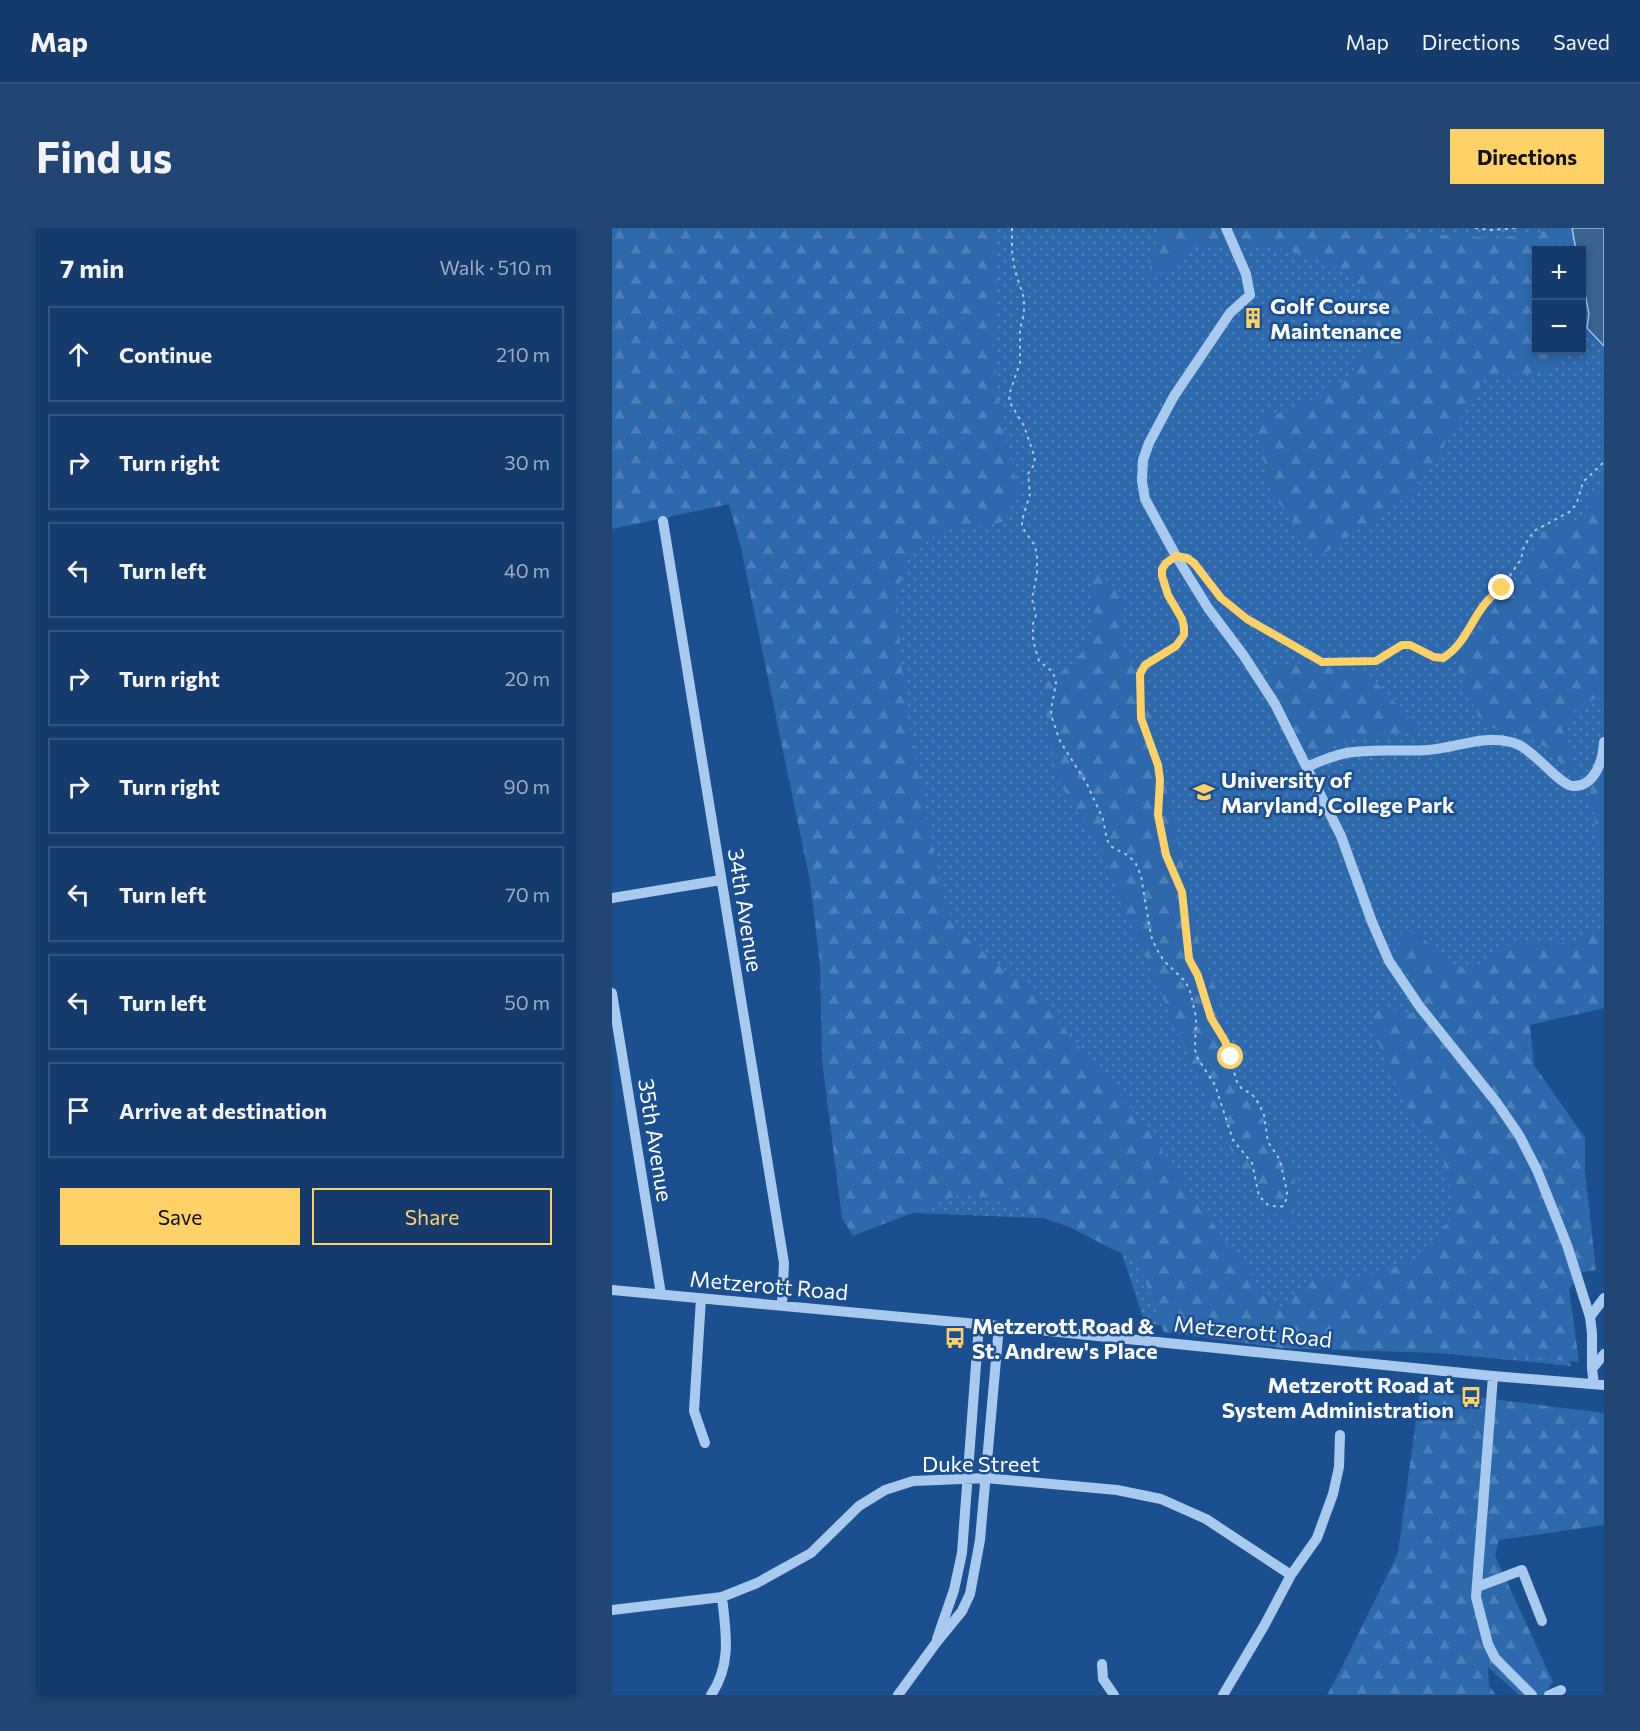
<!DOCTYPE html>
<html lang="en">
<head>
<meta charset="utf-8">
<style>
  :root { --surface:#143b6b; --page:#214673; --text:#f1f3f6; --muted:#9dadc1; --line:#33557e; --accent:#ffd166 }
  body { margin:0; font-family:Commissioner,sans-serif; background:var(--page); color:var(--text) }
  .controls { position:absolute; right:18px; top:18px; display:grid; overflow:hidden; border-radius:0px; box-shadow:0 3px 9px #0003 }
  .controls button { width:54px; height:54px; display:grid; place-items:center; padding:0; border:0; border-bottom:2px solid var(--line); background:var(--surface); color:var(--text); font:30px sans-serif }
  .stop { position:absolute; width:18px; height:18px; margin:-14px; border:4px solid #ffd166; border-radius:50%; background:#fff }
  .stop.end { background:#ffd166; border-color:#fff; box-shadow:0 2px 6px #0008 }
  .list { margin:0; padding:0; list-style:none }
  h2 { display:flex; justify-content:space-between; align-items:center; height:78px; margin:0; padding:0 24px; font-size:26px }
  h2 small { font-size:20px; font-weight:400; color:var(--muted) }
  .list li { display:grid; grid-template-columns:39px 1fr auto; gap:18px; align-items:center; box-sizing:border-box; height:96px; margin:0 12px 12px; padding:0 12px; border:2px solid var(--line); border-radius:0px }
  .list b { display:block; font-size:22px; white-space:nowrap }
  .list em { font-size:20px; font-style:normal; color:var(--muted) }
  .actions { display:flex; gap:12px; padding:18px 24px }
  .actions a { flex:1; padding:14px 0; border:2px solid var(--accent); border-radius:0px; text-align:center; font-size:21px; color:var(--accent) }
  .actions .main { background:var(--accent); color:#111 }
  .icon { flex:none; width:33px; height:33px; fill:none; stroke:currentColor; stroke-width:2; stroke-linecap:round; stroke-linejoin:round }
  .map { position:relative; flex:none; width:992px; height:1467px; overflow:hidden; border-radius:0px }
  header { display:flex; align-items:center; gap:36px; box-sizing:border-box; height:84px; padding:0 30px; background:var(--surface); border-bottom:2px solid var(--line) }
  header strong { font-size:28px }
  nav { display:flex; gap:33px; margin-inline-start:auto; font-size:21px }
  .intro { display:flex; align-items:center; justify-content:space-between; box-sizing:border-box; height:144px; padding:0 36px }
  h1 { margin:0; font-size:42px }
  .button { padding:15px 27px; border-radius:0px; background:var(--accent); color:#111; font-size:21px; font-weight:700 }
  main { display:flex; gap:36px; padding:0 36px }
  aside { flex:1; background:var(--surface); border-radius:0px; box-shadow:0 3px 9px #0003 }
  .map>svg:first-child { display:block }
  .grass { fill:url(#grass-dots); fill-rule:evenodd }
  .forest { fill:url(#forest-firs) }
  .water { fill:#3c6290; stroke:#9cc4f0; stroke-width:1.5 }
  .lines { fill:none; stroke-linecap:round; stroke-linejoin:round }
  .path { stroke:#a9c9ee; stroke-width:2; stroke-dasharray:3 4.5; stroke-linecap:butt }
  .minor { stroke:#a9c9ee; stroke-width:10 }
  .route { stroke:#ffd166; stroke-width:8 }
  .labels { text-anchor:middle; dominant-baseline:central; stroke-width:5; stroke-linejoin:round; paint-order:stroke }
  .poi-label { font-size:22px; font-weight:bold; fill:#fff; stroke:#1b4f8f; text-anchor:start }
  .street-label { font-size:22px; fill:#fff; stroke:#1b4f8f }
</style>
</head>
<body>
<header>
<strong>Map</strong>
<nav><a>Map</a><a>Directions</a><a>Saved</a></nav>
</header>
<div class="intro"><h1>Find us</h1><a class="button">Directions</a></div>
<main>
<aside>
<h2>7 min<small>Walk · 510 m</small></h2>
<ul class="list">
<li><svg class="icon" aria-label="ahead" viewBox="0 0 24 24"><path d="M12 20V5M6 11l6-6 6 6"/></svg><div><b>Continue</b></div><em>210 m</em></li>
<li><svg class="icon" aria-label="right" viewBox="0 0 24 24"><path d="M7 20v-9h11M14 6l5 5-5 5"/></svg><div><b>Turn right</b></div><em>30 m</em></li>
<li><svg class="icon" aria-label="left" viewBox="0 0 24 24"><path d="M17 20v-9H6M10 6l-5 5 5 5"/></svg><div><b>Turn left</b></div><em>40 m</em></li>
<li><svg class="icon" aria-label="right" viewBox="0 0 24 24"><path d="M7 20v-9h11M14 6l5 5-5 5"/></svg><div><b>Turn right</b></div><em>20 m</em></li>
<li><svg class="icon" aria-label="right" viewBox="0 0 24 24"><path d="M7 20v-9h11M14 6l5 5-5 5"/></svg><div><b>Turn right</b></div><em>90 m</em></li>
<li><svg class="icon" aria-label="left" viewBox="0 0 24 24"><path d="M17 20v-9H6M10 6l-5 5 5 5"/></svg><div><b>Turn left</b></div><em>70 m</em></li>
<li><svg class="icon" aria-label="left" viewBox="0 0 24 24"><path d="M17 20v-9H6M10 6l-5 5 5 5"/></svg><div><b>Turn left</b></div><em>50 m</em></li>
<li><svg class="icon" aria-label="arrive" viewBox="0 0 24 24"><path d="M6 21V4h12l-3 4 3 4H6"/></svg><div><b>Arrive at destination</b></div></li>
</ul>
<div class="actions"><a class="main">Save</a><a>Share</a></div>
</aside>
<div class="map">
<svg width="992" height="1467" viewBox="0 0 992 1467">
  <defs>
    <pattern id="grass-dots" width="8" height="8" patternUnits="userSpaceOnUse" patternTransform="scale(1.5)"><rect width="8" height="8" fill="#2e69ad"/><path d="M2 2h.1M6 6h.1" fill="none" stroke="#4d80b9" stroke-width="1.8" stroke-linecap="round"/></pattern>
    <pattern id="forest-firs" width="22" height="20" patternUnits="userSpaceOnUse" patternTransform="scale(1.5)"><rect width="22" height="20" fill="#2e69ad"/><path d="M5 1l3.5 6h-7zM16 11l3.5 6h-7z" fill="#4d80b9"/></pattern>
  </defs>
  <rect width="100%" height="100%" fill="#1b4f8f"/>
  <path class="grass" d="M0,0H992V770L877,796L959,1138L533,1096L499,993L257,983L141,273ZM924,22H969V122H924Z"/>
  <path class="forest" d="M0,0H381L384,37L381,113L390,201L407,262L391,294L329,303L295,328L284,372L294,483L331,671L348,704L425,769L530,893L563,943L665,1083L696,1053L768,1046L812,1025L843,985L830,925L793,877L760,800L761,780L800,785L812,768L783,726L790,702L810,708L835,738L862,740L898,716L959,715L992,699V780L918,797L922,837L973,910V944L984,1042L971,1044L957,1061L967,1134L889,1127L669,1120L552,1104L526,1034L457,999L356,963L241,1008L230,990L210,832L208,736L198,653L129,320L117,276L0,301Z
    M548,0H781L786,4L885,10L926,5L941,0H992V96L970,111L969,22H924V122H956L931,145L873,149L821,235L797,267L705,330L659,263L643,193L684,180L736,150L759,114V67L718,35L645,15L583,18L533,58Z
    M992,254V471C970,470 961,484 950,501L966,542L954,544L939,522L912,507L871,498L847,447V429L874,390L909,348L930,304L968,292Z
    M478,339L508,364L509,414L535,469L588,719L606,768L611,811L645,880L683,945L681,994L657,984L614,913L511,679L486,614L447,555L429,457L463,435L479,409Z
    M680,436L724,439L761,451L811,505C772,507 731,509 695,527L651,441Z
    M992,547V635L984,602L978,559Z
    M808,1162L992,1185V1297L887,1312L883,1328L941,1454L931,1467H907L876,1439L877,1458L884,1467H715L730,1439L786,1325Z"/>
  <path class="water" d="M960,0H992V118L975,100L977,86L970,50L969,22H964Z"/>
  <g class="lines">
    <path class="path" d="M400,0V23L403,43L412,70V86L408,101V135L398,164L397,173L412,198L422,227L423,235L416,246L418,266L410,292V299L423,318L425,328V346L420,371L424,387L421,396V412L427,433L441,444L444,455L439,482L440,490L448,513L475,556L491,591L495,612L500,619L517,628L524,636L529,648L539,708L544,720L552,733L573,753L578,763L584,789L583,822L586,831L603,857L621,912L640,935L647,968L656,977L667,979L671,978L674,972L675,964L668,932L656,914L652,887L647,876L640,866L630,861L625,854L613,813L599,790L587,748L577,731L570,664L554,627L546,587L548,552L546,537L529,490L528,446L533,437L564,418L572,407V399L570,391L556,367L550,348L551,341L555,334
      M863,0L878,2L905,0
      M584,336L609,370L635,391L710,434L764,433L790,417H799L822,429L831,430L842,422L855,406L871,378L890,360L909,331L912,318L922,303L959,283L965,274L971,254L992,234"/>
    <path class="minor" d="M614,0L634,46L638,67L618,85L562,168L537,215L531,232L530,253L533,271L564,328L596,380L632,428L663,476L729,608L760,694L777,733L808,779L885,875L907,907L925,942L955,1017L978,1089L980,1105V1141L982,1156
      M51,293L172,1035L170,1077
      M695,539C708,533 720,528 734,525C761,520 789,524 816,522C845,520 879,504 907,517C924,525 949,558 961,558C983,559 991,532 992,514
      M0,670L109,652
      M0,765L49,1066
      M0,1062L387,1098L881,1148L992,1157
      M89,1070L82,1183L93,1215
      M978,1089L992,1070
      M980,1141L992,1126
      M881,1148L864,1369L876,1416L883,1430L920,1467
      M865,1359L910,1342L930,1393
      M0,1382L110,1369L145,1355L199,1325L247,1278L273,1262L301,1253L374,1250L505,1262L549,1271L594,1291L679,1347
      M325,1411L342,1362L350,1325L367,1096
      M490,1436L491,1451L502,1467
      M99,1467C120,1436 114,1405 110,1369
      M286,1467L324,1415L350,1383L358,1366L368,1312L387,1098
      M611,1467L652,1398L679,1347L705,1310L721,1266L727,1239L728,1207
      M937,1467L949,1462"/>
  </g>
  <g class="lines">
    <path class="route" d="M619,829L613,813L599,790L586,748L577,731L570,664L554,627L546,587L548,552L546,537L529,490L528,446L533,437L564,418L572,407V399L570,391L556,367L550,348V341L554,335L564,328L575,330L582,335L609,370L635,391L710,434L764,433L790,417H798L822,429L831,430C852,417 858,395 872,377C877,370 884,365 890,360"/>
  </g>
  <defs>
    <symbol id="building-bare" viewBox="-9 -9 18 18"><path d="M-4-6H4V6H1V3H-1V6H-4ZM-2.5-4.3h1.7v1.8h-1.7ZM.8-4.3h1.7v1.8H.8ZM-2.5-1h1.7V.8h-1.7ZM.8-1h1.7V.8H.8Z" fill="#ffd166" stroke="#1b4f8f" stroke-width="2.5" paint-order="stroke"/></symbol>
    <symbol id="university-bare" viewBox="-9 -9 18 18"><path d="M0-5L7-2L0 1L-7-2ZM-4 1L0 2.5L4 1V4Q0 6-4 4Z" fill="#ffd166" stroke="#1b4f8f" stroke-width="2.5" paint-order="stroke"/></symbol>
    <symbol id="bus-bare" viewBox="-9 -9 18 18"><path d="M-5-6H5V4H4V6H2V4H-2V6H-4V4H-5ZM-3.5-4V0h7V-4ZM-3.5 1.2v1.5H-2V1.2ZM2 1.2v1.5H3.5V1.2Z" fill="#ffd166" stroke="#1b4f8f" stroke-width="2.5" paint-order="stroke"/></symbol>
  </defs>
  <g fill-rule="evenodd">
    <use href="#building-bare" x="626" y="75" width="30" height="30"/>
    <use href="#university-bare" x="577" y="549" width="30" height="30"/>
    <use href="#bus-bare" x="328" y="1095" width="30" height="30"/>
    <use href="#bus-bare" x="844" y="1154" width="30" height="30"/>
  </g>
  <g class="labels">
    <g class="poi-label">
      <text x="658" y="77">Golf Course<tspan x="658" dy="25">Maintenance</tspan></text>
      <text x="609" y="551">University of<tspan x="609" dy="25">Maryland, College Park</tspan></text>
      <text x="360" y="1097">Metzerott Road &amp;<tspan x="360" dy="25">St. Andrew's Place</tspan></text>
      <text x="842" y="1156" text-anchor="end">Metzerott Road at<tspan x="842" dy="25">System Administration</tspan></text>
    </g>
    <g class="street-label">
      <text transform="translate(134 682) rotate(81)">34th Avenue</text>
      <text transform="translate(44 912) rotate(81)">35th Avenue</text>
      <text transform="translate(157 1057) rotate(5)">Metzerott Road</text>
      <text transform="translate(641 1103) rotate(6)">Metzerott Road</text>
      <text x="369" y="1235">Duke Street</text>
    </g>
  </g>
</svg>
<div class="controls">
<button>+</button>
<button>−</button>
</div>
<div class="stop" style="left:619px;top:829px"></div>
<div class="stop end" style="left:890px;top:360px"></div>
</div>
</main>
</body>
</html>
